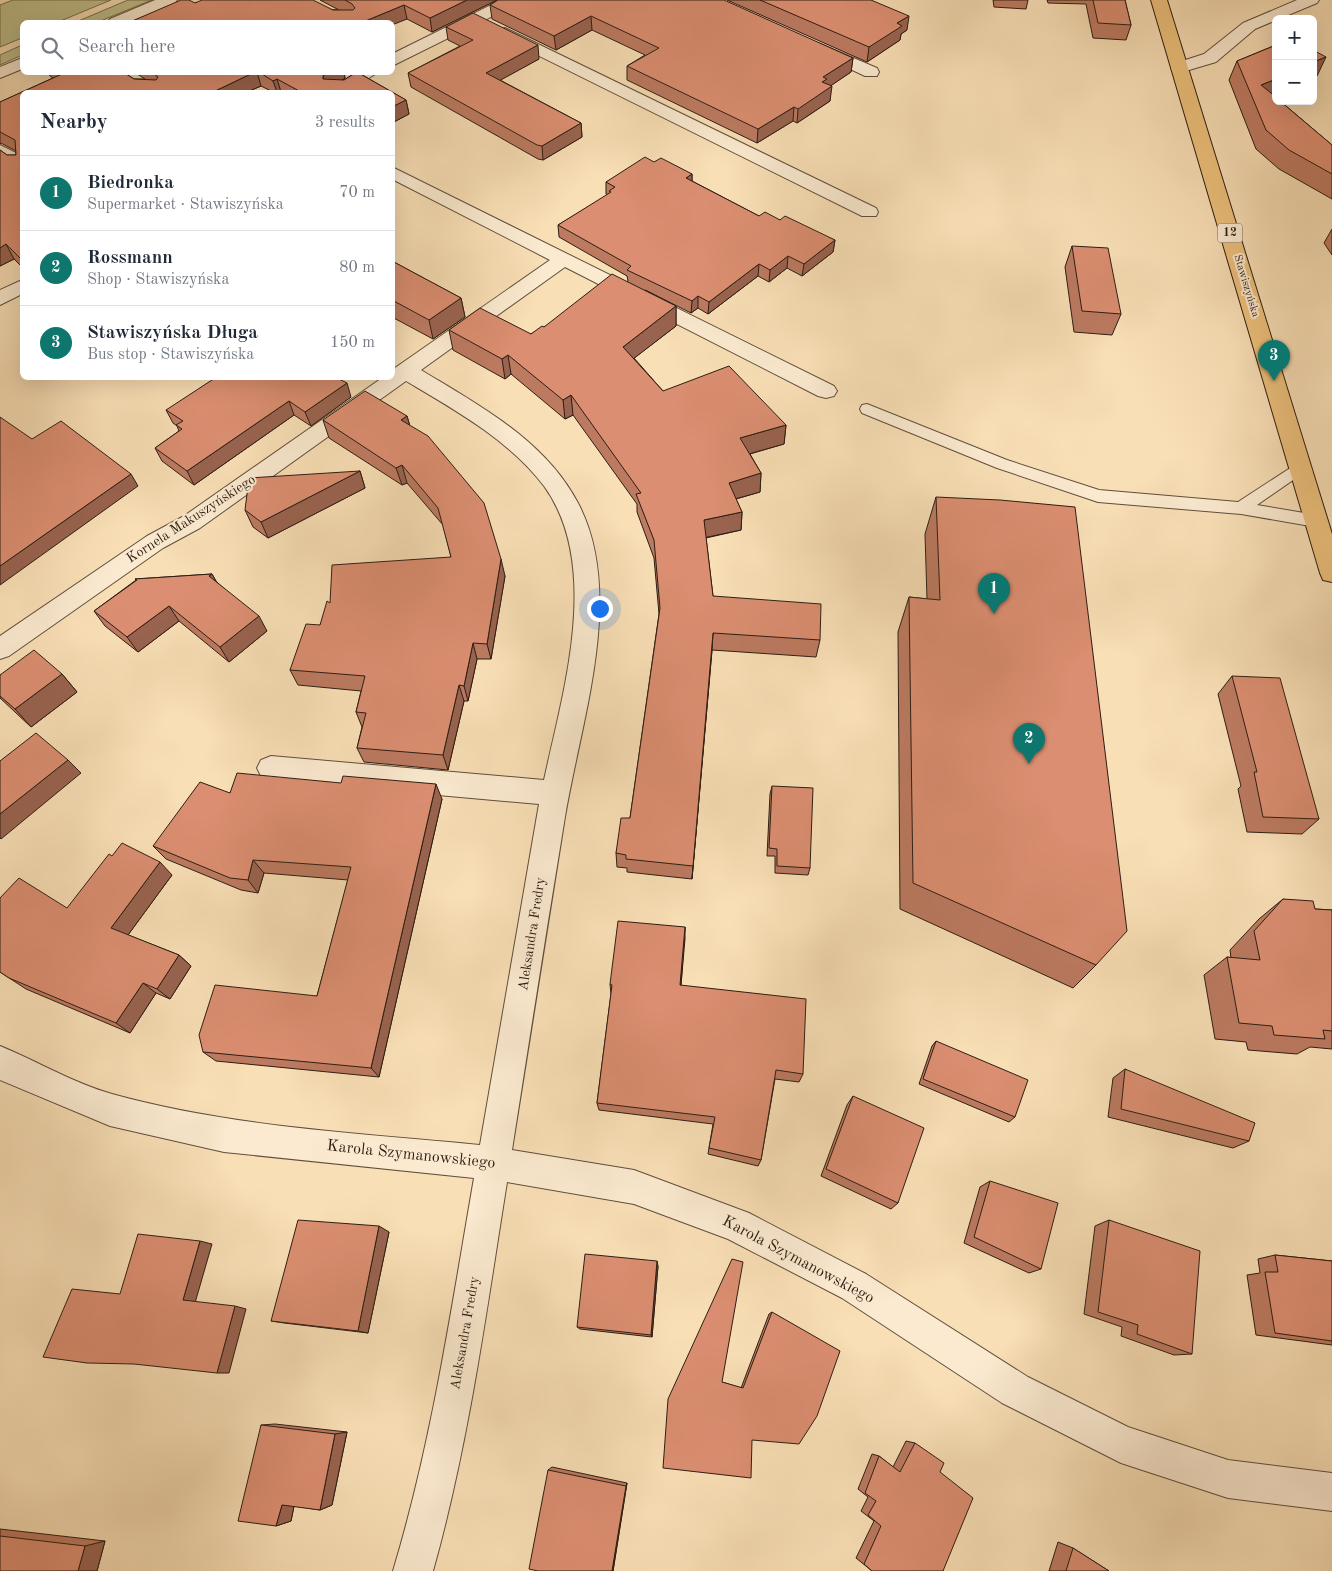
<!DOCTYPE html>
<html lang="en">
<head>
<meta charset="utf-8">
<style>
  :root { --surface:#fff; --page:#f6f6f7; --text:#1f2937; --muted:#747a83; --line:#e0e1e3; --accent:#0f766e }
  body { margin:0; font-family:"Old Standard TT",serif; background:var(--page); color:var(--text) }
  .controls { position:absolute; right:15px; top:15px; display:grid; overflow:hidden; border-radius:8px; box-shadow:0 5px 20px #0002 }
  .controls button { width:45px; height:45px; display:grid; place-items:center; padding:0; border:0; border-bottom:1px solid var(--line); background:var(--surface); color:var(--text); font:25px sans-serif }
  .you { position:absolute; left:599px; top:608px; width:18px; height:18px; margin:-12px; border:4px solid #fff; border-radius:50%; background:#1a73e8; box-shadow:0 0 0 8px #1a73e833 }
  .badge { display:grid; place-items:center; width:32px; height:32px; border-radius:50%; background:var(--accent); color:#fff; font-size:16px; font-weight:700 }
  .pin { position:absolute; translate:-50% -41px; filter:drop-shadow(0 1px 2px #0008) }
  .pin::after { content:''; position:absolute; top:26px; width:18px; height:15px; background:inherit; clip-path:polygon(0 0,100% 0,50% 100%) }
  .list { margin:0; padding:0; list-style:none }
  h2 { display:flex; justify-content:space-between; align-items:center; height:65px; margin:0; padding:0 20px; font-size:21px }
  h2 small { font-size:16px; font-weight:400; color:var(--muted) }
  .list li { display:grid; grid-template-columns:32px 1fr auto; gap:15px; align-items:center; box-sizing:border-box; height:75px; padding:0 20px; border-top:1px solid var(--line) }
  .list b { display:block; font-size:19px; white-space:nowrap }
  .list p { margin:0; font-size:16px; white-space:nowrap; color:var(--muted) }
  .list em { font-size:16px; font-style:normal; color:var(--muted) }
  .icon { flex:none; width:28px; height:28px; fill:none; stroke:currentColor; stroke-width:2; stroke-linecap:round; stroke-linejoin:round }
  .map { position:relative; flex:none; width:1332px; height:1571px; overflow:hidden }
  .search { position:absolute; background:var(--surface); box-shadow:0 5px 20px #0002; left:20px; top:20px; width:375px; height:55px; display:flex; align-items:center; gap:12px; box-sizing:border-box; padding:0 18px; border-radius:8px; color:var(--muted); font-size:19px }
  .panel { position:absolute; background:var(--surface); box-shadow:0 5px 20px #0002; left:20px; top:90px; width:375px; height:290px; border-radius:8px }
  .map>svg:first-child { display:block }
  .green { fill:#c0c18c; stroke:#766f50 }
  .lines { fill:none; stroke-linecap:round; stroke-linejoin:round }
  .lane-casing { stroke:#604e3c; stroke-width:2 }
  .street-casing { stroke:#604e3c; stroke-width:2 }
  .primary-casing { stroke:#2d1d13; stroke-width:2 }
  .lane { fill:#fbead0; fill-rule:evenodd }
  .street { fill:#fbead0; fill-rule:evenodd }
  .primary { fill:#ecc07b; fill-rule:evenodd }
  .wall { fill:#bc7a61; stroke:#2d1d13 }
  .shaded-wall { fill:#99634f; stroke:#2d1d13 }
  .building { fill:#db8e71; stroke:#2d1d13 }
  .labels { text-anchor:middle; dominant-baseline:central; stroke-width:4; stroke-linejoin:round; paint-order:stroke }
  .far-street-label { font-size:11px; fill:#2d1d13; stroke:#fbead0 }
  .shield { fill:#fbead0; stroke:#6b5a4c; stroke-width:1 }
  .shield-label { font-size:12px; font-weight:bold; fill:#2d1d13 }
  .street-label { font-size:14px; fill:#2d1d13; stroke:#fbead0 }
  .near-street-label { font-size:16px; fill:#2d1d13; stroke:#fbead0 }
</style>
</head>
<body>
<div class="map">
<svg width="1332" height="1571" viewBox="0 0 1332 1571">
  <rect width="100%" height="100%" fill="#f9dfb6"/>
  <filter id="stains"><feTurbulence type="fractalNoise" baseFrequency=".004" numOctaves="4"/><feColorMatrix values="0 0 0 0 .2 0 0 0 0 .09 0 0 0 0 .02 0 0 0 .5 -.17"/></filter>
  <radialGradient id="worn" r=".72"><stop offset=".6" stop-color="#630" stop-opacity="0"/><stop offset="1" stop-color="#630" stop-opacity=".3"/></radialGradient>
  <path class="green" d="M13,0H111L58,22H22V38L0,47V5Z
    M128,0H152L98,22H76Z
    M22,45V55L0,65V55Z"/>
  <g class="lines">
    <defs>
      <path id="lane" d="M867,404L1007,460L1099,490L1238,502L1301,461L1306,463L1309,467L1306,471L1257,505L1316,515L1322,517L1324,521L1322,525L1316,527L1241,514L1098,502L997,468L862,413L860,409L862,405Z"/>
      <path id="street" d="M155,0H177L175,3L129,22H108L110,19Z
        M501,0H521L519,3L392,66V54Z
        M1297,0H1319L1317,3L1255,29L1216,62L1179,73L1173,72L1171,68L1173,64L1204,54L1243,23Z
        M505,28L876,208L878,212L876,216H862L499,36L497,33L499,30Z
        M818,43L877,68L879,72L877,76H865L812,51L810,48L812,45Z
        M22,58V69L0,78V67Z
        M357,72H378L348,92H328Z
        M0,145L22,156V169L16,168L0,158Z
        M392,167L834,386L837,391L834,396L826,398L818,396L565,267L421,370C480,406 545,440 578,503C627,596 579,726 564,823C546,932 529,1041 512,1150L634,1170L749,1213L866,1274L1028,1377L1128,1427L1228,1460L1332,1473V1511L1228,1498L1121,1463L1002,1403L842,1298L728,1239L634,1204L507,1182C486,1313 469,1443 433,1571H393C432,1442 451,1310 474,1178L224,1152L110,1126L0,1080V1046C37,1061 73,1083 112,1094C231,1127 357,1133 480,1145L539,804L271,780L261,776L257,768L261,760L271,756L544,780C563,692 602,566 544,486C509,440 455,410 406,381L200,528L163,548L9,656L0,659V636L147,536L184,516L382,378H392V370L550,260L392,179Z
        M22,280V294L0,305V290Z"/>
      <path id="primary" d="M1151,0H1167L1332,534V582L1323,580L1320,573Z"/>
    </defs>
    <use href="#lane" class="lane-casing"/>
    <use href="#street" class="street-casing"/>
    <use href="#primary" class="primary-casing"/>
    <use href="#lane" class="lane"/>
    <use href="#street" class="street"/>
    <use href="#primary" class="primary"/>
  </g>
  <path class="wall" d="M320,0H497L432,32L407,19L195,3L339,10Z
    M498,0L853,58L851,72L830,86V101L797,123L793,121L757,143L627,80V66L645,55L592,30L556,50L492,19L490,5Z
    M727,0H871L907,30L901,34L900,40L867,62Z
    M993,0H1028L1026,9L994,7Z
    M1047,0H1125L1131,25L1126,40L1093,38L1086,4L1048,3Z
    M446,27L539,59L500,80L581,123L582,137L543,160L538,159L411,87L408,73L460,46L448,40Z
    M1276,45V94L1273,95L1332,145V199L1279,169L1256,149L1229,80L1237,61Z
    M48,72H123L134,79H145L134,72H344L345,78L343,80H344L357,72L406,100L409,114L392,123V92H273L261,86L247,92H22V267L14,259L0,266V150L7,155H16V151L1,143L0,144V102L53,78L50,76Z
    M654,162L692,174V181L759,216L780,220L835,240L833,252L802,276L787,268L769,282L758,276L708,314L698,308L691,313L645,290L676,306V326L634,358L663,391L786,425L784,444L750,454L761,473L760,492L736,499L742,512L741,530L706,538L713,596L820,640L816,657L712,650L692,879L627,872V868L617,867L616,853L630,818L659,614L654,558L637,512V504L573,415L565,419L511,374L505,379L453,350L449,330L531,334L628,281L627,276L559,237L558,225L608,195L606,194V182Z
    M1332,229V255L1324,243Z
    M1072,246L1121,314L1112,335L1074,332L1065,267Z
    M392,261L461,298L465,317L433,339L392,317Z
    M351,397L311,426L294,415L194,485L162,461L155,448L179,431L177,426L173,423L166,410Z
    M407,416L410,426L505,576L491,659H477L468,701H464L448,770L364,762L357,748L362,727L356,712L361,691L298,685L290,670L320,625L330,603L451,557L443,525L407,483L402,485L329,438L323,420Z
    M360,471L365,488L268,538L253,527L245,510Z
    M936,497L1096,965L1073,988L900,909L898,632L909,597L927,599L925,534Z
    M212,574L216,581L267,631L229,662L179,621L138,652L105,626L94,611L136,580L135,579Z
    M62,674L77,692L31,727L0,698V675Z
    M1232,676L1319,819L1302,834L1247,832L1238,789L1241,786L1218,694Z
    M772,786L810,868L808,875L775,873V856H767L770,794Z
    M230,793L442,799L379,1077L216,1061L203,1052L317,996L348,880L264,873L258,893L241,890L166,859L153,846Z
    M172,875L128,935L179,955L191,966L170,999L156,993L130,1033L26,989L0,972L67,908Z
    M1283,899L1315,909L1332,910V1049L1310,1047L1297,1054L1248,1050L1246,1042L1215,1039L1204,975L1227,957L1231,958L1230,950L1259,919Z
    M685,927L681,986L803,1074L799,1082L775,1079L761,1160L758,1166L708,1154L713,1124L599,1110L597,1103L611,994L610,984Z
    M936,1041L1015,1117L1009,1122L919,1084L932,1046Z
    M1125,1069L1249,1141L1233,1148L1108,1117L1113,1078Z
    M853,1096L898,1203L891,1209L821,1176L847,1105Z
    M990,1181L1041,1269L1029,1273L964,1243L980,1187Z
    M1109,1220L1192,1354L1174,1355L1121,1336L1122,1327L1084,1314L1095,1226Z
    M389,1232L368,1333L284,1323L271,1321Z
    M1275,1255L1332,1261V1345L1256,1335L1247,1275L1260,1273L1258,1259Z
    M658,1266L652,1337L580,1329L577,1327Z
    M772,1312L752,1440L722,1382L741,1388L769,1314Z
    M275,1424L347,1432L332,1505L320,1510L294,1506L291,1521L276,1526L261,1425Z
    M906,1441L915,1443L872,1571L856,1558L874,1521L861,1511L868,1497L858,1489L872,1454L879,1456L893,1467Z
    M552,1467L627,1483L613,1571L548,1470Z
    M0,1529L105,1541L97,1571H0Z
    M1058,1542L1073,1548L1109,1571H1049Z"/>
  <path class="shaded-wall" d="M467,0H497L432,32L430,18Z
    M404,5L407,19L392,25V22H363Z
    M591,16L592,30L556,50L554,36Z
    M909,16L907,30L901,34L900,40L867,62L869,47L897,23Z
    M538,45L539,59L488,87L486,73Z
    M1326,57L1317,76L1313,77V62Z
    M853,58L851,72L826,89L832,86L830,101L797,123L798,109L823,77Z
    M255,72H257L261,86L247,92H213Z
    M329,72H344L345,78L327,90L323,79V76Z
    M277,79L281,92H277L273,81Z
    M1276,79V94L1255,104L1261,85Z
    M406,100L409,114L392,123V107Z
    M794,107L793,121L757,143L758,129Z
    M581,123L582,137L543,160L542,146Z
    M692,174V187L686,178Z
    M835,240L833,252L802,276L804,264Z
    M6,244L14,259L0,266V248Z
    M788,256L787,268L769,282L770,270Z
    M759,264L758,276L708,314L709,302Z
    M698,296V308L691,313L692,301Z
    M461,298L465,317L433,339L429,320Z
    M676,306V326L624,366L623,347Z
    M508,355L511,374L505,379L502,359Z
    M347,383L351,397L311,426L305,412Z
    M571,395L573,415L565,419L563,400Z
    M289,401L294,415L194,485L187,471Z
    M407,416L412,434L401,420Z
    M786,425L784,444L738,457L740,438Z
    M402,465L407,483L402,485L396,468Z
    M360,471L365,488L268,538L261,522Z
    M761,473L760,492L728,501L729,483Z
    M131,474L138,486L0,585V566Z
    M742,512L741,530L703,538L704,520Z
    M501,559L505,576L491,659L487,644Z
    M212,574L221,590L209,576Z
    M169,606L179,621L138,652L127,637Z
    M259,616L267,631L229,662L220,647Z
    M713,633L712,650L692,879L693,866Z
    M473,643L477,659L468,701L464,686Z
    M62,674L77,692L31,727L15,709Z
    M459,685L464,701L448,770L443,755Z
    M68,760L81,773L1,839L0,838V814Z
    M436,784L442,799L379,1077L371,1068Z
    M253,860L264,873L258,893L248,880Z
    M160,862L172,875L125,939L111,928Z
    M685,927V939L680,996V985Z
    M179,955L191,966L170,999L157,989Z
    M143,983L156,993L130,1033L116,1023Z
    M379,1226L389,1232L368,1333L358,1331Z
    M200,1241L212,1244L195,1303L183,1300Z
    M657,1261L658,1266L652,1337L651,1335Z
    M235,1306L246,1309L229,1373H217Z
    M347,1432L332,1505L320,1510L335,1434Z
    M627,1483L613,1571H612L626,1486Z
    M295,1501L291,1521L276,1526L282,1505Z
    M105,1541L97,1571H78L85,1546Z"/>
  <path class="building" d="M181,0H189L195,3L202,0H313L333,10H353L355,8L352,4L345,0H467L430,18L404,5L363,22H130Z
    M498,0H724L853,58L823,77L827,79L822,82L832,86L798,109L794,107L758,129L627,66L659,48L591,16L554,36L490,5Z
    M760,0H871L909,16L897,23L902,26L869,47Z
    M1093,0H1125L1131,25L1098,23Z
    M473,13L538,45L486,73L581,123L542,146L537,145L408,73L473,40L446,27Z
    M1276,45V79L1261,85L1276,97V101H1280L1332,145V174L1289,150L1266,130L1237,61Z
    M1313,50L1326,57L1313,62Z
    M59,72H123L134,79L156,80L158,77L151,72H255L213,92H22V260L6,244L0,248V150L7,155H16L15,140L0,132V102L62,74Z
    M259,72H329L323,76V79L344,80L357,72L406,100L392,107V92H301L277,79L273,81Z
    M645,157L654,162L661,158L692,174L686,178L759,216L765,212L780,220L785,216L835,240L804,264L788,256L770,270L759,264L709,302L698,296L692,301L627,270L631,266L558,225L611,192L609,191L615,187L606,182Z
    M1072,246L1108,248L1121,314L1082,311Z
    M392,261L461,298L429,320L392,300Z
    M612,274L676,306L623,347L663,391L729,366L786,425L740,438L761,473L729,483L742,512L704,520L713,596L821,604L820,640L713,633L693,866L626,859V855L616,853L621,818H630L660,608L654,540L636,494L641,493L571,395L563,400L508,355L502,359L449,330L480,308L531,334L542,326L544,327Z
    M215,378H337L347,383L305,412L289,401L187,471L155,448L182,429L176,425L183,421L166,410Z
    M365,391L407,416L401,420L428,436L484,503L501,559L487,644L473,643L464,686L459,685L443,755L357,748L366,713L356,712L365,676L290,670L306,624L320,625L327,601L330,603L332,565L451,557L438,508L402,465L396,468L323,420Z
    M0,417L32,439L61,421L131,474L0,566Z
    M360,471L261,522L245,510L249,478Z
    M936,497L1000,500L1075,507L1127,931L1096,965L913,883L909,597L940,600Z
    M212,574L209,576L259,616L220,647L169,606L127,637L94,611L137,580L135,579Z
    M34,650L62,674L15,709L0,696V675Z
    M1232,676L1280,678L1319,819L1263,817L1254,772H1257Z
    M36,733L68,760L0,814V761Z
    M237,773L341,783L343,776L436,784L371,1068L203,1052L199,1035L215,985L317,996L351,867L253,860L248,880L230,878L153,846L200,782L230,793Z
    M772,786L813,788L810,868L777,866V849L769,848Z
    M122,843L160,862L111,928L179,955L157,989L143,983L116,1023L9,978L0,972V898L19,878L67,908L109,854L112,856Z
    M1283,899L1313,901L1315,909L1332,910V1031L1323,1030L1325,1039L1274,1035L1272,1026L1239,1023L1227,957L1260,960L1254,931Z
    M618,921L685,927L680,985L806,999L803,1074L776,1070L761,1160L709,1148L715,1117L597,1103L612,985L610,984Z
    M936,1041L1028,1080L1015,1117L923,1079Z
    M1125,1069L1255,1123L1249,1141L1121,1109Z
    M853,1096L924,1128L898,1203L826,1169Z
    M990,1181L1058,1203L1041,1269L974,1237Z
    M298,1220L379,1226L358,1331L271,1321Z
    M1109,1220L1200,1251L1192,1354L1137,1334L1138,1325L1098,1312Z
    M138,1234L200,1241L183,1300L235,1306L217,1373L134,1364L87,1363L43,1357L72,1289L120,1294Z
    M585,1254L657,1261L651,1335L577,1327Z
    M1275,1255L1332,1261V1341L1275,1333L1265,1272H1278Z
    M732,1259L743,1262L722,1382L743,1388L772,1312L840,1351L817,1416L799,1444L752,1440L751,1478L663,1468L668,1399Z
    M261,1425L335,1434L320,1510L282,1505L276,1526L238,1521Z
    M915,1443L944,1463L940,1472L973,1498L943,1571H872L864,1564L881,1526L868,1515L876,1501L865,1493L879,1456L900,1472Z
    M548,1470L626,1486L612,1571H538L529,1569Z
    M0,1536L85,1546L78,1571H0Z
    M1073,1548L1109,1571H1066Z"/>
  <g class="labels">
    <g class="far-street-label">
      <text transform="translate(1246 286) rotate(73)">Stawiszyńska</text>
    </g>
    <rect class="shield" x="1217.5" y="223.5" width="25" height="19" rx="4"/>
    <g class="shield-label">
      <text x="1230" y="233">12</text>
    </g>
    <g class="street-label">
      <text transform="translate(191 519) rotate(-33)">Kornela Makuszyńskiego</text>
      <text transform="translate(532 934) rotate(-81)">Aleksandra Fredry</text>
      <text transform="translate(465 1333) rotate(-80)">Aleksandra Fredry</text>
    </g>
    <g class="near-street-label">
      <text transform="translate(411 1155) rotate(6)">Karola Szymanowskiego</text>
      <text transform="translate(798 1260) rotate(28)">Karola Szymanowskiego</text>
    </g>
  </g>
  <rect width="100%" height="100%" filter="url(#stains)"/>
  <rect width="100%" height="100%" fill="url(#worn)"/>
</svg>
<div class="controls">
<button>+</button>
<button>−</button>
</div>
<div class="you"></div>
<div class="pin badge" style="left:994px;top:614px">1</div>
<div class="pin badge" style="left:1029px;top:764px">2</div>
<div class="pin badge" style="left:1274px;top:381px">3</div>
<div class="search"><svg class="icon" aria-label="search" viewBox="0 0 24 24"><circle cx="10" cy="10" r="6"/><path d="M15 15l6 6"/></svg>Search here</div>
<section class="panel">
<h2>Nearby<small>3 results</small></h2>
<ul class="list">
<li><span class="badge">1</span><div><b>Biedronka</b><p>Supermarket · Stawiszyńska</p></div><em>70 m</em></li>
<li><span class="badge">2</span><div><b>Rossmann</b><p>Shop · Stawiszyńska</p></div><em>80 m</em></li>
<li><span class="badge">3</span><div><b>Stawiszyńska Długa</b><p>Bus stop · Stawiszyńska</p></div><em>150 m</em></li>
</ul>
</section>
</div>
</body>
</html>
